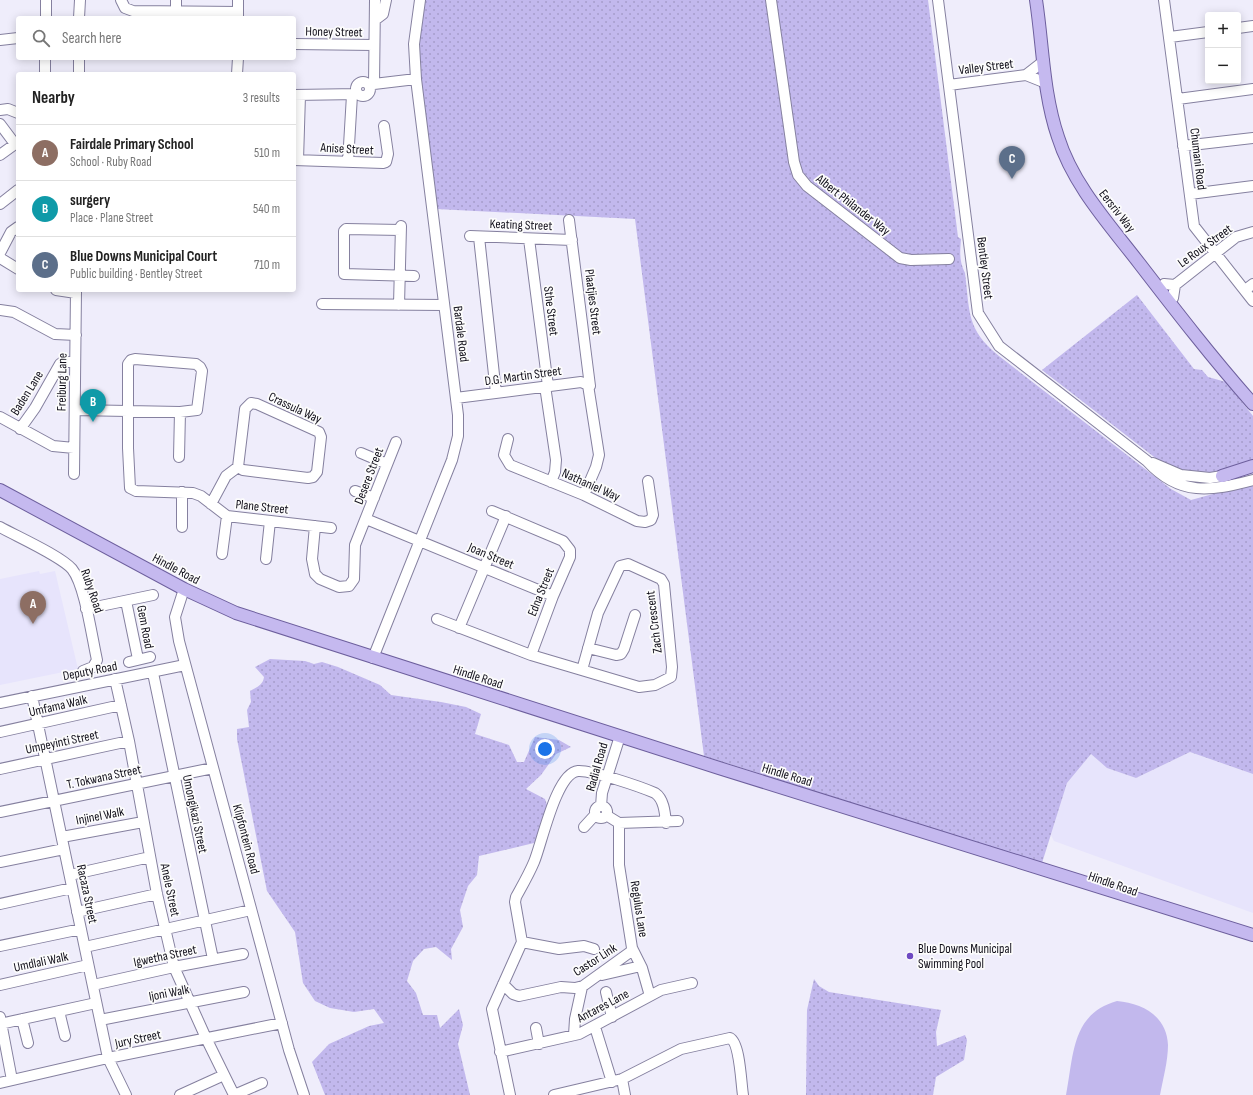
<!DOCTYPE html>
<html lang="en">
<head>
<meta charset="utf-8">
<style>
  :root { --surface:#fff; --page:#f2f2f2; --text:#222; --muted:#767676; --line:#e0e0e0; --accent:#b45309 }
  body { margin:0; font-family:"Sofia Sans Condensed",sans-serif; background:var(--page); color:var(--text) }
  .controls { position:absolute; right:12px; top:12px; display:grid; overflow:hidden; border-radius:4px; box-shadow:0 2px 10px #0003 }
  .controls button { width:36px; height:36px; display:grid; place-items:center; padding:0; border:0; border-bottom:1px solid var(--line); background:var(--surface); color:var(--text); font:20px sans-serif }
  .you { position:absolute; left:545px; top:749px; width:14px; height:14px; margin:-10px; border:3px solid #fff; border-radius:50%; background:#1a73e8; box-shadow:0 0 0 6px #1a73e833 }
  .badge { display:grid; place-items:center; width:26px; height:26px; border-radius:50%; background:var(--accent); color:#fff; font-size:13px; font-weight:700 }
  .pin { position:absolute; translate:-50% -33px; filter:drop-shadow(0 1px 2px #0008) }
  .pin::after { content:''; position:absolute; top:21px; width:14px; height:12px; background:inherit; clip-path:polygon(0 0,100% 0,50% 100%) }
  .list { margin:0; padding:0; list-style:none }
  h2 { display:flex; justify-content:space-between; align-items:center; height:52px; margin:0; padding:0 16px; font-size:17px }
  h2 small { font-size:13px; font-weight:400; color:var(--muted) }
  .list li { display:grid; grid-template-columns:26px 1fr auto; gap:12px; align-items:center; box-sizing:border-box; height:56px; padding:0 16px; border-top:1px solid var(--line) }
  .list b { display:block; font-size:15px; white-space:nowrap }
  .list p { margin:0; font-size:13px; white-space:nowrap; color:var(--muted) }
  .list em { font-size:13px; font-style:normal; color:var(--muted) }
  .icon { flex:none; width:22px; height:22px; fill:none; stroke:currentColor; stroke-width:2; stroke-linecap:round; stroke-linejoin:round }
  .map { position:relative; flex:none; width:1253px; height:1095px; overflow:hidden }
  .search { position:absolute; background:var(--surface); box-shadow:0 2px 10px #0003; left:16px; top:16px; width:280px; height:44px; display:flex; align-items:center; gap:10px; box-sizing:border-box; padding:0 14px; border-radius:4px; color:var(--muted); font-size:15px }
  .panel { position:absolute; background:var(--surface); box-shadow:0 2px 10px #0003; left:16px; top:72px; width:280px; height:220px; border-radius:4px }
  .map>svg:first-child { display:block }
  .built { fill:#e7e4fc }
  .grass { fill:url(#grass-dots) }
  .park { fill:#c2b8ed }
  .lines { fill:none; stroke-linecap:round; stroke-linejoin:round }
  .minor-casing { stroke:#85809f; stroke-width:12 }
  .major-casing { stroke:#6d5f9d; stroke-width:14 }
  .minor { stroke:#fff; stroke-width:10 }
  .major { stroke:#c5b9ef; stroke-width:12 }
  .poi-dot { fill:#6e49c2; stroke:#fcfcfc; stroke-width:1.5 }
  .labels { text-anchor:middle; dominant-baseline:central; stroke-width:3.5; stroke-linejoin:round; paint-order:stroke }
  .street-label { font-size:13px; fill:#100e19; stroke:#fcfcfc }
  .poi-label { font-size:13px; fill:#100e19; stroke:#fcfcfc; text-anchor:start }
</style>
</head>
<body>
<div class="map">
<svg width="1253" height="1095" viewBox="0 0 1253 1095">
  <defs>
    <pattern id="grass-dots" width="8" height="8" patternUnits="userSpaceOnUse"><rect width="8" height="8" fill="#c2b8ed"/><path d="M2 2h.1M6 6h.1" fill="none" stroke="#a69dcb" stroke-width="1.8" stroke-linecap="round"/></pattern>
  </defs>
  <rect width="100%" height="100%" fill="#efedfb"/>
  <path class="built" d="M39,571L40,574L55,571L78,669L0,685V579Z
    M1190,752L1253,774V913L1054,841L1051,835L1067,783L1091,754L1107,768L1136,778Z"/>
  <path class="grass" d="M424,0H928L958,237L961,239C960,252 959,261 965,273C970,312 966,329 999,356L1171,489L1191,500L1253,483V774L1190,752L1136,778L1107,768L1091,754L1067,783L1042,863L704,756L635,219L436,209L419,71L420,34Z
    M1137,295L1194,369L1202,370L1208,377L1226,382L1253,416V462L1210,474L1188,473L1158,460L1042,370Z
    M270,659L305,661L314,664L322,662L338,667L380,685L391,695L441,702L466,707L481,714L475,734L509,745L517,762H524L535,737L559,740L571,747L556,754L541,775L526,789L545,799L550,814L534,843L479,856L477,875L468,886L460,910L463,927L451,949L452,960L436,947L424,949L413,961L407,981L416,993L423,1015H437L440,1028L459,1009L463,1025L458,1044L470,1095H325L312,1062L329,1044L369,1026L384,1023L374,1009L354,1012L330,1008L315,1001L303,983L295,932L267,891L237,739V729L249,727L247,710L251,702L250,691C257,687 263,685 264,677L255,667Z
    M814,979L819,986L829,992L941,1010L936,1032L937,1046L965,1035L967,1040L964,1060L936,1077L933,1095H806L807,1010Z"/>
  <path class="park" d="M1117,1001C1142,1003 1167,1016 1168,1045C1168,1061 1163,1079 1160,1095H1066C1074,1055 1071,1014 1117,1001Z"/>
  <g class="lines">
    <defs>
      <path id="minor" d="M121,0L125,8L133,11L238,12
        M771,0L794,162L798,175L807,186L900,258L911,260L949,259
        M938,0L978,313L999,346L1147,461C1180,497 1211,491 1253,480
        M1164,0L1194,226L1253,301
        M176,11V0
        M46,18V0
        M79,18L80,0
        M238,18V0
        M375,20L383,14L386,0
        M1238,28L1253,26
        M1170,37L1208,32
        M0,40L18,38
        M294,44L374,45
        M45,74V58
        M79,74V58
        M237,74L238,58
        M1026,75L1044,61
        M356 89a7 7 0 1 1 14 0a7 7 0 1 1-14 0Z
        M374,84L416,79
        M949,85L1026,75L1046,83
        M370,87L374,84L375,0
        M294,95L358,94
        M1178,99L1253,89
        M0,110L8,109L18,113
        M0,124L15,144
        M1183,146L1253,138
        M0,155L18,142
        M294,160L383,163L386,162L388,154L384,126
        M298,160L300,95
        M348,162L352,95
        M1190,194L1253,186
        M0,204L18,190
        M569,220L590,386
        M401,230L346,229L344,231V274L414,276
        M470,236L572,240
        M479,237L496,393
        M529,239L548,386
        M0,253L11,232L18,227
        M0,258L18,269
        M1164,284L1175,285L1236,237L1253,232
        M56,290L76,293
        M1245,290L1253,284
        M1173,298L1175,285
        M322,304L444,305
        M399,305L401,226
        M0,310L14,312L55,334L76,335
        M545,386L556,460L555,472L551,482
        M456,398L581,382L588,385L599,455L596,467L584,495
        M251,403L257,404L319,432L321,437L317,472L313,477L308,478L243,470L238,467L245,409Z
        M75,410L180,412L197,410L202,371L200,367L196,364L135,359L131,360L128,364V448L130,488L136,491L193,493L201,496L227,516L331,528
        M0,417L53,446L74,448
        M20,429L35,408L60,364L63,362H75
        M508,439L504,455L510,465L584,495L637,521L645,522L651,520L653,515L648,481
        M361,453L387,464
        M179,457L180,412
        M1153,463L1181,475L1210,478L1228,475
        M74,474L76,290
        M355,491L374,498
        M211,504L226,476L238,467
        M366,519L553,596
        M315,526L312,559L315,574L320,579L339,587L349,586L354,579L355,545L396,442
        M0,527C16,536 61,556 72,569C85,585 92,638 97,660L93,667L83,671
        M182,527V492
        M222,554L227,516
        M266,559L270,521
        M184,589L175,617L179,641L289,1050L304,1095
        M126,601L138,659
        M86,609L153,595
        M437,619L531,655L553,596L570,557V550L563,541L492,511
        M459,628L506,516
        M588,648L616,655L621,654L624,649L635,615
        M531,655L639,687L655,685L671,677L672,667L664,584L661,579L628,564L620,566L598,613L582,670
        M373,658L452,460L458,436V415L416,79L414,44L420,0
        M129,662L150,657
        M153,673L213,959
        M115,679L129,741L157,894L174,967L206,1038L234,1095
        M32,696L108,1058L126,1095
        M0,703L185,665
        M0,732L121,705
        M0,769L129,741
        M595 812a6 6 0 1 1 12 0a6 6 0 1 1-12 0Z
        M601,806L602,793L620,736
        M0,812L213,768
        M606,815L619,823L678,821
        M619,823V865L632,948L642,968L650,996
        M584,827L595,815
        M62,837L143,822
        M0,862L64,849
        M70,875L150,857
        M0,904L72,888
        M77,912L157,894
        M522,942L559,949L584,946L594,949
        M0,946L81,929
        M85,947L251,910
        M602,975L641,966
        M503,984L513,994L519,996L561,987L575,988L583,986L633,950
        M0,985L88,965
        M93,985L174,967L243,954
        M606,992L612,1017
        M59,1011L65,1036
        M0,1017L12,1080
        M22,1019L28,1043
        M100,1020L244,992
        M0,1024L96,1003
        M595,1027L612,1082
        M536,1028L539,1044
        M574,1035L575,1019L582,987
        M500,1052L579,1034L661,990L692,983
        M622,1079L625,1095
        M0,1083L108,1058L282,1023
        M180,1095L224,1075
        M234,1095L262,1083
        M510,1095L492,1009L522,942L515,902L516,897C522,886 529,874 534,862C542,843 556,773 578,771C592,770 641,787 655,793C664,799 665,813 666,823
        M554,1095L622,1079L681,1049L730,1038C740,1043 741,1083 743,1095"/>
      <path id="major" d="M1036,0C1043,46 1043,93 1058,137C1073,185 1109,224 1139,263C1176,311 1213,359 1253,404
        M1222,476L1253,466
        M0,490L184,589L236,613L719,768L1253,935"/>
    </defs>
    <use href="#minor" class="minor-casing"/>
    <use href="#major" class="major-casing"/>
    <use href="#minor" class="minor"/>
    <use href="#major" class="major"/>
  </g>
  <circle class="poi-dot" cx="910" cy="956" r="4"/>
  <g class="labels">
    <g class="street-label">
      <text transform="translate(334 32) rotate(1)">Honey Street</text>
      <text transform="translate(986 67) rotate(-7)">Valley Street</text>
      <text transform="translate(347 149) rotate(3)">Anise Street</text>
      <text transform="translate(1198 159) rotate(83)">Chumani Road</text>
      <text transform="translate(853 205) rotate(38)">Albert Philander Way</text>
      <text transform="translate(1117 211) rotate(52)">Eersriv Way</text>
      <text transform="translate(521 225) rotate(2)">Keating Street</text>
      <text transform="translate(1205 246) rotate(-36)">Le Roux Street</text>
      <text transform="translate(985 268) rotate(83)">Bentley Street</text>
      <text transform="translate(593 302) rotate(83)">Plaatjies Street</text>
      <text transform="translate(551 311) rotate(83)">Sthe Street</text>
      <text transform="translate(461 334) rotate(83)">Bardale Road</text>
      <text transform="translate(523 376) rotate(-8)">D.G. Martin Street</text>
      <text transform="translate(62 382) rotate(-89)">Freiburg Lane</text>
      <text transform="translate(27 393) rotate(-58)">Baden Lane</text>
      <text transform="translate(295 408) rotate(25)">Crassula Way</text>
      <text transform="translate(369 476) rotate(-69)">Desere Street</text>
      <text transform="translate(591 485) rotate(24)">Nathaniel Way</text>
      <text transform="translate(262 507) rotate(6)">Plane Street</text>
      <text transform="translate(491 556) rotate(23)">Joan Street</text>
      <text transform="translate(176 569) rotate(28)">Hindle Road</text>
      <text transform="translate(92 591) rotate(71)">Ruby Road</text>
      <text transform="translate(541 592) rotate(-68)">Edna Street</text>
      <text transform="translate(654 622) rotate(-97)">Zach Crescent</text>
      <text transform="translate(145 627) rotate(79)">Gem Road</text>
      <text transform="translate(90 671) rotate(-11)">Deputy Road</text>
      <text transform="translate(478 677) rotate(18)">Hindle Road</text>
      <text transform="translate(58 706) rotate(-13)">Umfama Walk</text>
      <text transform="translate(62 742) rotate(-12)">Umpeyinti Street</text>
      <text transform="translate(597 767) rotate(-74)">Radial Road</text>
      <text transform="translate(787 775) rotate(17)">Hindle Road</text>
      <text transform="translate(104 777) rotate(-12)">T. Tokwana Street</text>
      <text transform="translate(195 814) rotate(78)">Umongikazi Street</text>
      <text transform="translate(100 816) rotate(-11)">Injinel Walk</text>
      <text transform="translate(246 839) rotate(75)">Klipfontein Road</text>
      <text transform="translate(1113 884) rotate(19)">Hindle Road</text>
      <text transform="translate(170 890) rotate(78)">Anele Street</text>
      <text transform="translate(87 894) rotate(78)">Racaza Street</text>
      <text transform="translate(639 909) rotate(81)">Regulus Lane</text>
      <text transform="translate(165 956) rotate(-12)">Igwetha Street</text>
      <text transform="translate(595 960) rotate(-33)">Castor Link</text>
      <text transform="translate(41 962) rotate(-12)">Umdlali Walk</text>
      <text transform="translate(169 993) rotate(-11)">Ijoni Walk</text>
      <text transform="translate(603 1006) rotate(-28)">Antares Lane</text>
      <text transform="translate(138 1039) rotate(-12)">Jury Street</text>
    </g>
    <g class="poi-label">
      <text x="918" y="949">Blue Downs Municipal<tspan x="918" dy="15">Swimming Pool</tspan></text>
    </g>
  </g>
</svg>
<div class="controls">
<button>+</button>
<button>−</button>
</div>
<div class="you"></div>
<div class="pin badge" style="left:33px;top:624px;background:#8d6e63">A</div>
<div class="pin badge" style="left:93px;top:422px;background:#0f9aa8">B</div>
<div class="pin badge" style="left:1012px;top:179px;background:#5c6f8a">C</div>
<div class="search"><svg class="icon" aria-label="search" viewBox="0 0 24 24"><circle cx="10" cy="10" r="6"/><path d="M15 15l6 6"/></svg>Search here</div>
<section class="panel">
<h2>Nearby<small>3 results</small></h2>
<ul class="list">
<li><span class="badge" style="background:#8d6e63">A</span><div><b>Fairdale Primary School</b><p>School · Ruby Road</p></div><em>510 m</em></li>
<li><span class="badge" style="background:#0f9aa8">B</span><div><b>surgery</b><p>Place · Plane Street</p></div><em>540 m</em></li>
<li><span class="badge" style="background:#5c6f8a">C</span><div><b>Blue Downs Municipal Court</b><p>Public building · Bentley Street</p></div><em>710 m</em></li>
</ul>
</section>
</div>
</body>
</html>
